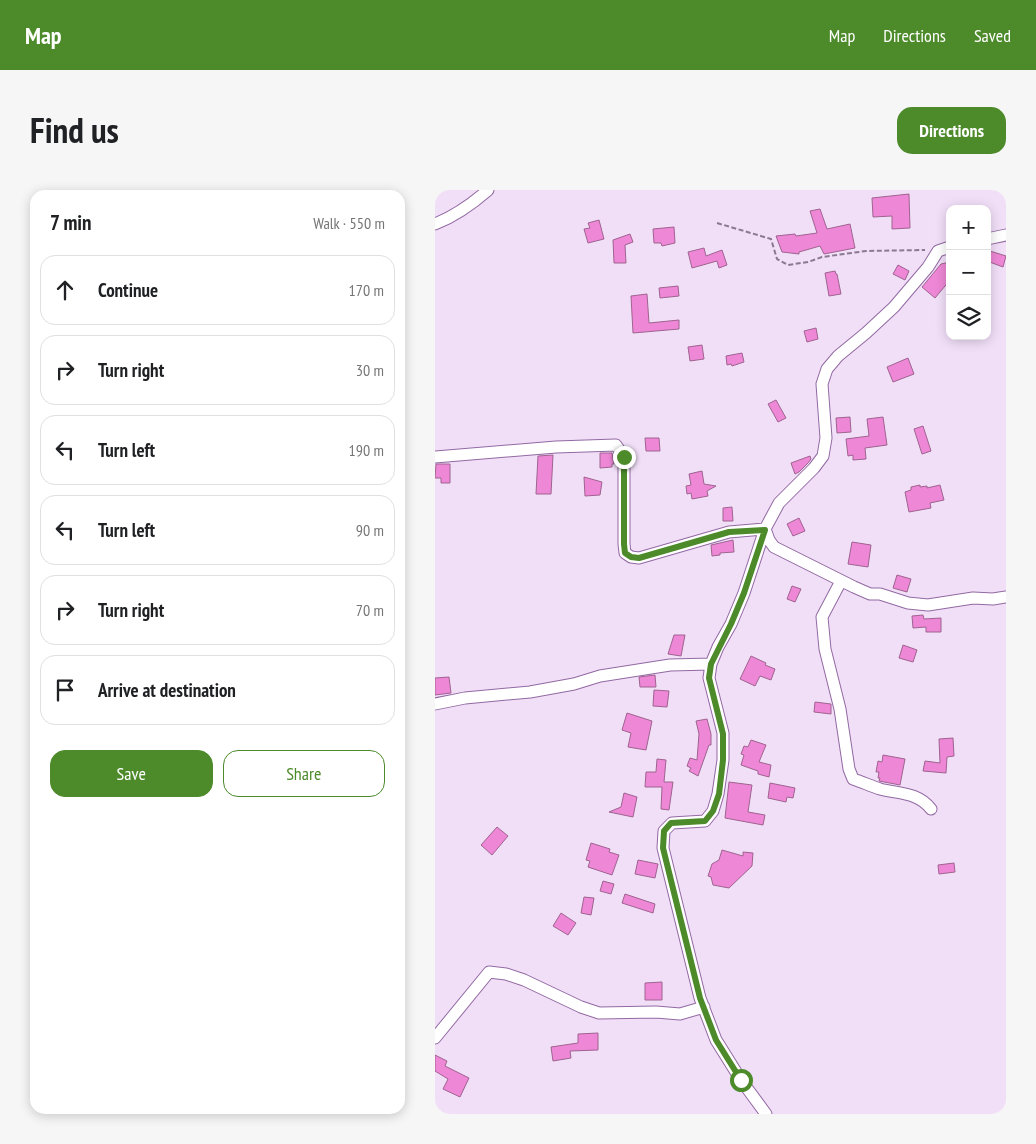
<!DOCTYPE html>
<html lang="en">
<head>
<meta charset="utf-8">
<style>
  :root { --surface:#fff; --page:#f6f6f6; --text:#202124; --muted:#757577; --line:#e0e0e0; --accent:#4c8a2a }
  body { margin:0; font-family:"PT Sans Narrow",sans-serif; background:var(--page); color:var(--text) }
  .controls { position:absolute; right:15px; top:15px; display:grid; overflow:hidden; border-radius:10px; box-shadow:0 2px 12px #0003 }
  .controls button { width:45px; height:45px; display:grid; place-items:center; padding:0; border:0; border-bottom:1px solid var(--line); background:var(--surface); color:var(--text); font:25px sans-serif }
  .stop { position:absolute; width:15px; height:15px; margin:-11px; border:4px solid #4c8a2a; border-radius:50%; background:#fff }
  .stop.end { background:#4c8a2a; border-color:#fff; box-shadow:0 1px 5px #0008 }
  .list { margin:0; padding:0; list-style:none }
  h2 { display:flex; justify-content:space-between; align-items:center; height:65px; margin:0; padding:0 20px; font-size:21px }
  h2 small { font-size:16px; font-weight:400; color:var(--muted) }
  .list li { display:grid; grid-template-columns:32px 1fr auto; gap:15px; align-items:center; box-sizing:border-box; height:70px; margin:0 10px 10px; padding:0 10px; border:1px solid var(--line); border-radius:15px }
  .list b { display:block; font-size:19px; white-space:nowrap }
  .list em { font-size:16px; font-style:normal; color:var(--muted) }
  .actions { display:flex; gap:10px; padding:15px 20px }
  .actions a { flex:1; padding:11px 0; border:1px solid var(--accent); border-radius:15px; text-align:center; font-size:18px; color:var(--accent) }
  .actions .main { background:var(--accent); color:#fff }
  .icon { flex:none; width:28px; height:28px; fill:none; stroke:currentColor; stroke-width:2; stroke-linecap:round; stroke-linejoin:round }
  .map { position:relative; flex:none; width:571px; height:924px; overflow:hidden; border-radius:15px }
  header { display:flex; align-items:center; gap:30px; box-sizing:border-box; height:70px; padding:0 25px; background:var(--accent); color:#fff }
  header strong { font-size:24px }
  nav { display:flex; gap:28px; margin-inline-start:auto; font-size:18px }
  .intro { display:flex; align-items:center; justify-content:space-between; box-sizing:border-box; height:120px; padding:0 30px }
  h1 { margin:0; font-size:35px }
  .button { padding:12px 22px; border-radius:15px; background:var(--accent); color:#fff; font-size:18px; font-weight:700 }
  main { display:flex; gap:30px; padding:0 30px }
  aside { flex:1; background:var(--surface); border-radius:15px; box-shadow:0 2px 12px #0003 }
  .map>svg:first-child { display:block }
  .building { fill:#ee87d6; stroke:#9f6390 }
  .lines { fill:none; stroke-linecap:round; stroke-linejoin:round }
  .street-casing { stroke:#9269a2; stroke-width:13 }
  .path { stroke:#8a7990; stroke-width:2; stroke-dasharray:5 2.5; stroke-linecap:butt }
  .street { stroke:#fff; stroke-width:11 }
  .route { stroke:#4c8a2a; stroke-width:6 }
</style>
</head>
<body>
<header>
<strong>Map</strong>
<nav><a>Map</a><a>Directions</a><a>Saved</a></nav>
</header>
<div class="intro"><h1>Find us</h1><a class="button">Directions</a></div>
<main>
<aside>
<h2>7 min<small>Walk · 550 m</small></h2>
<ul class="list">
<li><svg class="icon" aria-label="ahead" viewBox="0 0 24 24"><path d="M12 20V5M6 11l6-6 6 6"/></svg><div><b>Continue</b></div><em>170 m</em></li>
<li><svg class="icon" aria-label="right" viewBox="0 0 24 24"><path d="M7 20v-9h11M14 6l5 5-5 5"/></svg><div><b>Turn right</b></div><em>30 m</em></li>
<li><svg class="icon" aria-label="left" viewBox="0 0 24 24"><path d="M17 20v-9H6M10 6l-5 5 5 5"/></svg><div><b>Turn left</b></div><em>190 m</em></li>
<li><svg class="icon" aria-label="left" viewBox="0 0 24 24"><path d="M17 20v-9H6M10 6l-5 5 5 5"/></svg><div><b>Turn left</b></div><em>90 m</em></li>
<li><svg class="icon" aria-label="right" viewBox="0 0 24 24"><path d="M7 20v-9h11M14 6l5 5-5 5"/></svg><div><b>Turn right</b></div><em>70 m</em></li>
<li><svg class="icon" aria-label="arrive" viewBox="0 0 24 24"><path d="M6 21V4h12l-3 4 3 4H6"/></svg><div><b>Arrive at destination</b></div></li>
</ul>
<div class="actions"><a class="main">Save</a><a>Share</a></div>
</aside>
<div class="map">
<svg width="571" height="924" viewBox="0 0 571 924">
  <rect width="100%" height="100%" fill="#f1dff8"/>
  <path class="building" d="M474,4L475,38L457,39V26L438,27L437,8Z
    M385,19L392,39L415,34L420,58L389,64L385,56L364,62V64L347,62L341,46L360,44L361,46L382,43L375,21Z
    M164,30L169,49L153,53L149,39L155,38L153,33Z
    M239,37L240,53L227,56L226,53H219L218,39Z
    M195,44L198,52L190,55L191,73H179L178,50Z
    M269,58L271,66L287,60L292,75L284,78L282,71L257,78L253,62Z
    M555,61L571,66L568,77L552,71Z
    M515,72V90L500,108L487,97L506,74Z
    M463,75L474,81L470,90L458,84Z
    M400,81L401,84H402L406,104L394,106L390,83Z
    M243,96L244,106L225,108L224,98Z
    M212,104L214,133L244,130V139L198,143L196,106Z
    M381,138L383,149L372,152L369,141Z
    M267,155L269,169L255,171L253,157Z
    M307,163L309,172L297,176L296,174L292,175L291,166Z
    M473,168L479,184L458,192L452,177Z
    M341,210L351,228L343,232L333,214Z
    M415,227L416,242L402,243L401,228Z
    M448,227L452,255L430,258L431,269L418,270V265L413,266L411,249L434,246L432,229Z
    M488,236L496,261L487,264L479,239Z
    M210,248H224L225,261H211Z
    M165,263H177L179,274H177V277L165,278Z
    M118,265L116,304H101L103,266Z
    M375,266L376,269L373,273L364,282L360,284L356,273Z
    M1,274H15V293H6V288H0Z
    M267,281L269,294L281,296L272,301L273,306L257,309L256,303L252,304L251,296L256,295L254,284Z
    M149,287L167,292L165,305L150,306Z
    M485,295V297L492,296V298L505,295L509,310L495,313L496,318L474,322L470,302L476,300V297Z
    M297,317L298,331H288V318Z
    M364,328L370,341L358,346L352,334Z
    M298,350L299,362L285,363V365L277,366L276,355Z
    M417,352L436,355L433,377L413,374Z
    M462,385L476,389L472,402L458,398Z
    M357,396L366,399L360,412L352,409Z
    M488,425L489,429L506,428V442H491V437L478,438L477,426Z
    M239,445H250L246,466L233,464Z
    M468,455L482,460L478,472L464,468Z
    M316,466L331,473L330,475L340,479L336,490L325,486L320,496L305,489Z
    M220,485L221,497H205L204,487Z
    M14,487L16,503L0,505V488Z
    M219,500L234,501L232,517L218,516Z
    M380,512L396,514V524L379,522Z
    M192,523L217,531L211,560L193,557L196,543L187,540Z
    M272,529L276,544V555H274L263,586L254,581L256,578L252,576L255,568L262,570L264,544L261,531Z
    M518,548L519,566L512,567L511,583L488,581L490,571L505,573L504,549Z
    M316,550L331,555L324,572L336,575L334,587L323,584V581L306,575L309,565L306,564L309,556L313,557Z
    M448,565L470,569L465,595L444,591L445,588H443L444,582H441L443,571L447,572Z
    M222,569L231,570L229,592H238L234,620L226,619L227,597H210L211,582H221Z
    M294,592L317,595L313,622L330,625L328,635L290,628Z
    M335,593L360,598L358,608L352,607L351,612L333,608Z
    M189,603L202,607L198,627L174,622L186,617Z
    M62,637L73,646L57,665L46,655Z
    M156,653L175,659L174,662L184,665L177,685L153,677L155,671L151,670Z
    M287,660L308,666V662L318,663L317,676L294,698L278,695L276,687L273,686L277,674L284,670Z
    M203,670L223,674L220,688L200,684Z
    M519,673L520,682L504,684L503,675Z
    M168,691L179,694L176,704L165,701Z
    M190,704L220,714L218,723L187,713Z
    M149,707L159,708L156,725L146,723Z
    M126,723L141,733L133,745L118,736Z
    M227,792V810H210V793Z
    M163,843V860L135,861L136,868L118,871L116,857L143,853V844Z
    M0,865L12,871L10,876L34,888L25,907L8,899L13,889L0,881Z"/>
  <g class="lines">
    <defs>
      <path id="street" d="M0,34C20,26 37,14 53,0
        M552,49L571,45
        M0,267L121,257L181,255L189,267V354L190,363L196,367L204,368L294,342L330,339L334,350L339,357L419,397L435,404H445L473,413L493,415L538,408L558,409L571,407
        M406,391L387,427L390,459L405,519L414,579L418,589C427,592 436,596 445,599C464,604 483,602 496,619
        M0,514L30,508L95,502L139,494L165,486L235,475L276,474
        M0,848L54,782L71,784L89,790L146,817L164,823L221,822L245,824L269,817
        M331,924L306,890L281,850L265,808L228,658L229,641L237,633L270,631L278,621L283,604L288,570V543L274,488L276,474L283,457L296,434L309,403L330,339L344,313L379,278L388,266L391,248L387,194L392,179L403,166L431,143L459,117L493,77L503,61L515,57"/>
    </defs>
    <use href="#street" class="street-casing"/>
    <path class="path" d="M282,33L336,49L342,69L353,75L373,72L387,67L431,61L490,60"/>
    <use href="#street" class="street"/>
  </g>
  <g class="lines">
    <path class="route" d="M189,267V354L190,363L196,367L204,368L294,342L330,340L309,403L296,434L276,474L274,488L288,544V570L284,604L278,621L270,631L236,633L229,641L228,658L265,808L281,850L306,890"/>
  </g>
</svg>
<div class="controls">
<button>+</button>
<button>−</button>
<button><svg class="icon" aria-label="layers" viewBox="0 0 24 24"><path d="M12 4l9 5-9 5-9-5zM3 14l9 5 9-5"/></svg></button>
</div>
<div class="stop" style="left:306px;top:890px"></div>
<div class="stop end" style="left:189px;top:267px"></div>
</div>
</main>
</body>
</html>
